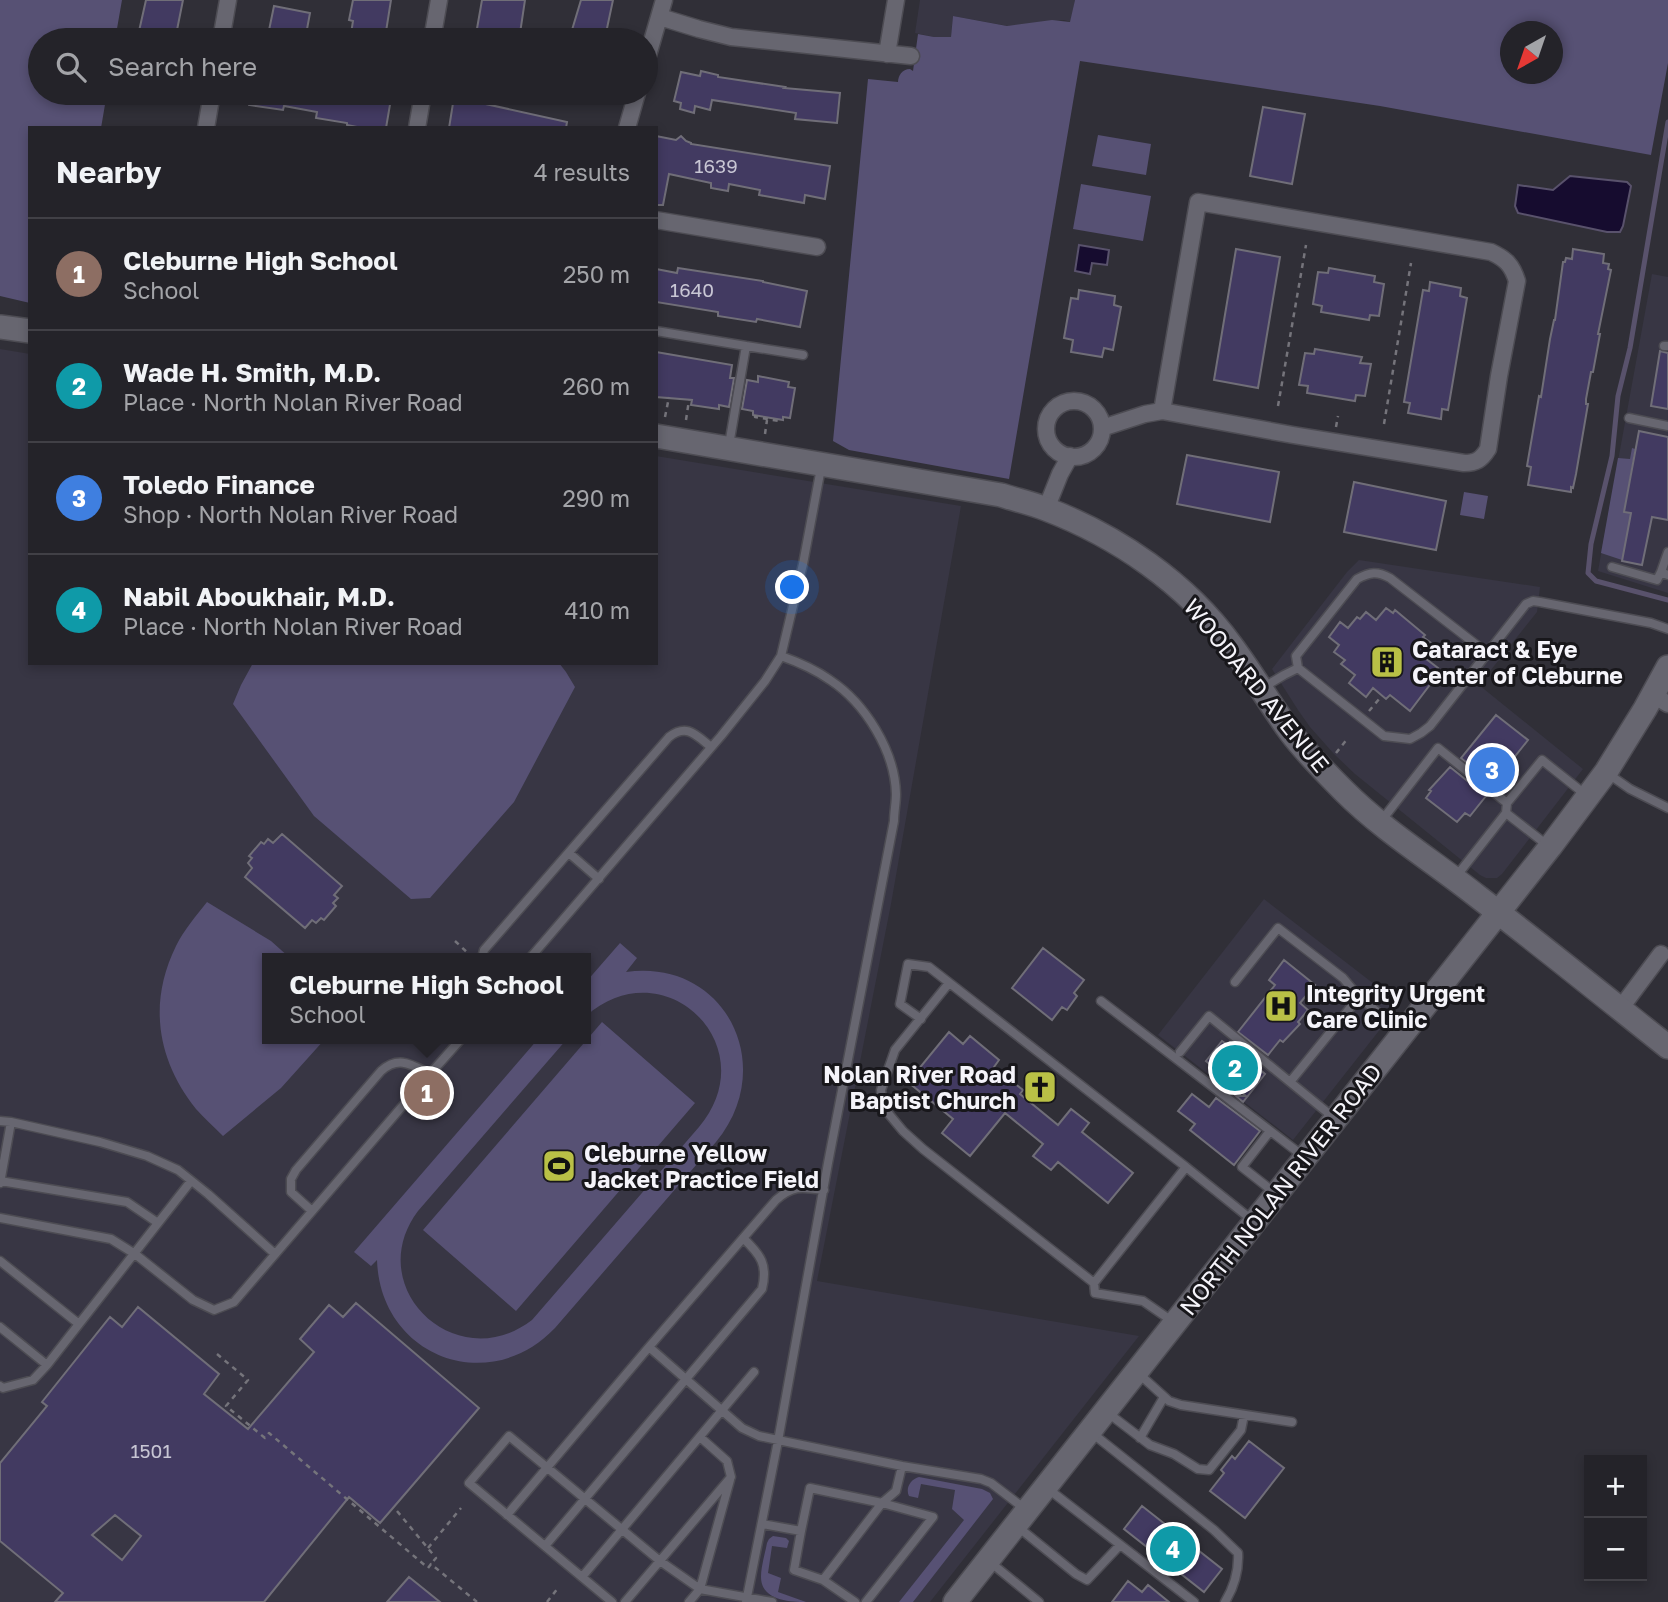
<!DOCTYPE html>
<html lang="en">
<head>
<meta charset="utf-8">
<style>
  :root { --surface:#242329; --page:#302f35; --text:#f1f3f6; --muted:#a3a4a8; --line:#414046; --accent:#d93025 }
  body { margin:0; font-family:"Golos Text",sans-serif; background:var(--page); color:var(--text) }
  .controls { position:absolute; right:21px; bottom:21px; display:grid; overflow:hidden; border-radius:0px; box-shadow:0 4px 10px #0003 }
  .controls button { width:63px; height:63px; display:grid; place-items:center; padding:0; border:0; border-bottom:2px solid var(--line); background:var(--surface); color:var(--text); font:35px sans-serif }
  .compass { position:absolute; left:1500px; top:21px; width:63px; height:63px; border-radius:50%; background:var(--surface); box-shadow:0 4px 10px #0003; rotate:220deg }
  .you { position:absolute; left:793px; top:588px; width:24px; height:24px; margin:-18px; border:5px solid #fff; border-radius:50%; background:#1a73e8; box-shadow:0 0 0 10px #1a73e833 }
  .badge { display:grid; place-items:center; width:46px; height:46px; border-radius:50%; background:var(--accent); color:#fff; font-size:23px; font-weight:700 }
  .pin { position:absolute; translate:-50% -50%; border:4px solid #fff; box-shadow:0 2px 7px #0006 }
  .popup { position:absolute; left:262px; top:953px; width:329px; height:91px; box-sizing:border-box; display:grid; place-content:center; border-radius:0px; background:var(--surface); filter:drop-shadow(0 2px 5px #0005); font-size:23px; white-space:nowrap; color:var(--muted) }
  .popup b { font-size:26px; color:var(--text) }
  .popup::after { content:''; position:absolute; left:50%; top:100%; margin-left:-14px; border:14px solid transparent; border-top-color:var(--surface) }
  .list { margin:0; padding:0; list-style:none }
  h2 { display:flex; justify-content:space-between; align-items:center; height:91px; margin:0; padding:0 28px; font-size:30px }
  h2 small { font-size:23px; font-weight:400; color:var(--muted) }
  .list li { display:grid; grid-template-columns:46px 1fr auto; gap:21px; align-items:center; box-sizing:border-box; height:112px; padding:0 28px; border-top:2px solid var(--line) }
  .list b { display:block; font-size:26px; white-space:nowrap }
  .list p { margin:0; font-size:23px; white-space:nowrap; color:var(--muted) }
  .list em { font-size:23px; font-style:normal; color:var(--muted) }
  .icon { flex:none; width:38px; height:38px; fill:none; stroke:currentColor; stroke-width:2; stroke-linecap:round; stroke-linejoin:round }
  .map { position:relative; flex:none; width:1668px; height:1602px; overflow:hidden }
  .search { position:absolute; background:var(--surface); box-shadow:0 4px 10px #0003; left:28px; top:28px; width:630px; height:77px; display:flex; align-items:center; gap:18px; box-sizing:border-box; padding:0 24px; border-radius:38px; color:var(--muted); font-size:26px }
  .panel { position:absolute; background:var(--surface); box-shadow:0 4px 10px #0003; left:28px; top:126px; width:630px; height:539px; border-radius:0px }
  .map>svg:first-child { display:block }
  .built { fill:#383644; fill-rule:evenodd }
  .green { fill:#575174; fill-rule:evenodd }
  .water { fill:#160c2f; stroke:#59526c; stroke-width:2 }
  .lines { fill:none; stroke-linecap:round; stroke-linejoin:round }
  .stream { stroke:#59526c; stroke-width:5 }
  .building { fill:#423a61; stroke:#706e78; stroke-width:2; fill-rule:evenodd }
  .lane-casing { stroke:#4d4c53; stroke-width:11 }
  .street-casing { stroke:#4d4c53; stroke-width:19 }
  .secondary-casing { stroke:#4d4c53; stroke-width:26 }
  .path { stroke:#75747b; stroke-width:2.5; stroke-dasharray:5 5; stroke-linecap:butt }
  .lane { stroke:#676670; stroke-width:8 }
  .street { stroke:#676670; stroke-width:16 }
  .secondary { stroke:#676670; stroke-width:23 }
  .labels { text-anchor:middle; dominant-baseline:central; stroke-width:6; stroke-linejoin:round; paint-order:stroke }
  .number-label { font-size:19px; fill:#c8c6d4 }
  .poi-label { font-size:23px; font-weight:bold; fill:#f5f4fa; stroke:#18171b; text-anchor:start }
  .street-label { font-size:23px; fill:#f5f4fa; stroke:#18171b }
</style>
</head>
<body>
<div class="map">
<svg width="1668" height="1602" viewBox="0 0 1668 1602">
  <rect width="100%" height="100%" fill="#302f37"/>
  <path class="built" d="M920,0H1075L1071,22L1064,20L1008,26L953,16L951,37H934L915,33Z
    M1652,274L1668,277V593L1598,571Z
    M0,349L30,354V663H656V456L961,506L891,904L817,1281L1139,1336L930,1602H0ZM268,958H586V1039H268Z
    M1359,560L1540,587L1537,612L1479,685L1583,769L1502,874L1497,878H1486L1480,875L1355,774L1334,754L1310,727L1298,710L1272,669L1347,572Z
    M1264,899L1400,1004L1293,1140L1158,1035Z"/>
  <path class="green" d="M0,0H122L115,40H40V93H107L101,128H30V303L0,296Z
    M1075,0H1668V63L1651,155L1380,106L1080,61L1009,479L849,450L833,441L868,79L898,82C898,76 902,69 910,69L913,71L918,34L934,37H951L953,16L1007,26L1052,20L1070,22ZM1510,32H1552V74H1510Z
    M1098,135L1151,144L1146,175L1092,166Z
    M1081,184L1151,196L1143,241L1073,229Z
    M1632,448L1635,449L1624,511L1631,513L1622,560L1601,553L1618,458L1630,459Z
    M1464,492L1488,496L1484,519L1460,515Z
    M253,663H559L566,672L575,687L514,802L430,898L411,899L314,816L233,704L241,685Z
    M207,902L271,941L290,958H268V1039H325L281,1088L223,1136C214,1127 204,1118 196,1109C157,1060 148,1003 176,946C184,930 196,916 207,902Z
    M620,943L637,958L626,972C725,958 779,1066 716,1142L555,1328C488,1398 380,1356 377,1260L371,1266L354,1252L538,1039H567L418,1211C361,1287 456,1378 532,1320L699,1127C767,1046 664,947 586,1016V982Z
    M602,1022L695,1103L516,1311L423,1230Z
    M919,1477L982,1489L990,1493L993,1499L913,1602H899L964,1520L952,1509L955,1490L921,1484L918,1498L909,1496C905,1488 911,1479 919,1477Z
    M773,1536L786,1538L789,1541L787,1548L772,1546L768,1573L781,1578L778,1592L806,1602C789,1602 761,1600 761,1577C761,1566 765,1554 767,1543L769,1539Z"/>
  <path class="water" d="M1570,176L1627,182L1631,186L1623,226L1620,232H1607L1518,213L1515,206L1518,185L1553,190Z
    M1079,245L1109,250L1107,265L1092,263L1090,274L1075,271Z"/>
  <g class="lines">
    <path class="stream" d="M1668,122L1630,348L1618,396L1612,456L1591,544L1588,573L1596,581L1668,600"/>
  </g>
  <path class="building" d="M146,0H183L175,40H137Z
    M353,0H391L385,38L383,37V40H350L353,21L349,20Z
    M482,0H525L519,40H475Z
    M581,0H613L606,33L602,32L600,40H569Z
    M274,6L310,13L305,40H267Z
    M701,71L718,75V77L785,87L784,88L840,93L837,123L795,119L796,113L712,100L710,110L695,106L694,113L680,109L681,103L674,101L681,72L700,76Z
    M248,93H392L386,128H362L347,125V123L316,118L317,112L284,106L283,110L249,105Z
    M454,97L567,122L566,128H449Z
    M1263,107L1305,114L1292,184L1250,176Z
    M656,136L676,140L681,136L686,141L691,143V144L830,166L825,199L805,195L804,203L759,195L760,190L729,184L728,191L711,188V183L669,174L663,205H656Z
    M1236,249L1280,257L1258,388L1214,380Z
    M1573,249L1604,254L1603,263L1609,264L1608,269L1611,270L1598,334H1600L1593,372H1591L1586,399V404H1588L1576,474L1573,488L1571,487V492L1528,485L1531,467L1527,466L1539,396L1541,397L1550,339L1554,320H1555L1563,262H1565L1566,258L1572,259Z
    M678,268L763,281V282L807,291L800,327L757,319L756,322L718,316V312L656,302V269L677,273Z
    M1329,268L1375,276L1374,282L1384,284L1379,316L1370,315L1369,320L1321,312L1322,306L1313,304L1318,272L1328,273Z
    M1430,282L1461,288L1460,296L1467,298L1448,410L1442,409L1441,419L1408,413L1410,403L1404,402L1423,290L1429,291Z
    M1079,290L1115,296L1114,305L1121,307L1113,350L1104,348L1102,357L1071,352L1073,340L1064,338L1071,298L1078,299Z
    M1315,349L1362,357L1360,363L1371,364L1365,396L1356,395L1355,401L1307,393L1308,386L1299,385L1305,353L1314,354Z
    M1660,351L1668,353V409L1651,406Z
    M656,352L732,365L730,378H734L729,407L719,405V409L691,405L692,400L656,397Z
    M758,376L789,382L788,387L795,388L790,418L783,417V420L753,415V411L742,409L747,380L758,382Z
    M1639,431L1668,437V520L1652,517L1642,565L1622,561L1631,513L1624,512Z
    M1187,455L1279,472L1270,522L1177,504Z
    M1354,482L1446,501L1436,550L1344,532Z
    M1386,608L1393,613L1395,610L1425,635L1423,637L1431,643L1421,655L1438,668L1432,676L1435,678L1410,711L1390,695L1386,699L1373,688L1366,697L1349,683L1355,675L1341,664L1345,660L1334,652L1339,645L1329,637L1340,622L1348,628L1357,617L1360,619L1366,612L1376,620Z
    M1496,715L1528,740L1493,784L1461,758Z
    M1450,767L1486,796L1470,816L1465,813L1457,822L1426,798L1431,791L1429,790Z
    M282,834L342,886L334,895L338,898L333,903L336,906L324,920L321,918L316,923L312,920L305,928L245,877L252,868L248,863L252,858L249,856L261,842L264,844L268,839L273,843Z
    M1043,948L1084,980L1074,993L1077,996L1067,1010L1062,1007L1052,1020L1012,988Z
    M1284,960L1315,985L1300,1003L1308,1010L1298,1022L1300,1024L1283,1042L1280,1040L1268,1055L1238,1032L1275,985L1269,980Z
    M949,1032L963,1044L970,1036L999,1060L994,1067L1023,1090L1020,1094L1058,1125L1071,1109L1089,1123L1082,1132L1133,1173L1108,1203L1058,1162L1051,1170L1033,1156L1043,1144L1005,1113L970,1156L942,1133L953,1119L908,1082Z
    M1222,1041L1228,1045L1230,1042L1260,1066L1258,1068L1265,1074L1243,1102L1236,1096H1246L1212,1069L1213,1067L1206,1061Z
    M1192,1094L1209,1107L1216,1098L1260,1131L1234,1165L1190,1130L1195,1124L1178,1111Z
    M356,1303L479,1408L380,1523L349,1497L264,1602H55L63,1593L0,1541V1463L47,1406L42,1402L110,1317L122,1327L138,1307L219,1374L204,1394L248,1429L314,1352L300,1339L329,1305L343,1317ZM115,1515L141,1536L122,1560L92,1535Z
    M1249,1441L1284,1468L1245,1518L1210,1491L1224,1473L1221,1470L1232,1456L1235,1459Z
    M1142,1506L1222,1569L1204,1592L1124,1529Z
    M409,1577L440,1602H387Z
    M1128,1581L1142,1592L1148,1585L1169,1602H1112Z"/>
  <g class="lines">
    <defs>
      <path id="lane" d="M656,331L746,346L729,445
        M746,346L803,355
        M1664,346H1668
        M1629,418L1668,426
        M1612,567L1657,580L1661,572L1668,575
        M1661,572L1668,552
        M1298,668L1296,656L1357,579C1370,572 1377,571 1390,578L1487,653
        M1262,688L1284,675L1298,668L1384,736L1410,739L1421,733L1430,726L1526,604L1533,601L1540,602L1651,623L1668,629
        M1607,773L1630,789L1668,808
        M1506,813L1547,845
        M1382,820L1438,748L1507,803
        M569,853L599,879
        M1455,878L1506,813L1507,803L1542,760L1586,795
        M482,958L484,950L669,737C687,723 696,735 711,747
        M530,958L721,736L765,681L781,656L803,564L821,468
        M1235,982L1278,928L1343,978L1359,997
        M949,983L895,1050L881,1090L883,1107L903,1131L923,1149L1094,1283
        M1101,1001L1303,1156
        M921,1019L900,1004L908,964L929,967L1186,1167
        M1180,1052L1209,1016L1290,1082
        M430,1074L461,1039
        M1333,1117L1290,1082L1359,997L1401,1031
        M0,1121L11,1122L0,1183
        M11,1122L100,1142L147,1156L178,1170L208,1194L275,1254
        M1270,1131L1242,1167L1275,1193
        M0,1181L127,1202L158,1223
        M824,1190C802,1187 793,1185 776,1200L649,1347L742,1428L759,1436L902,1466L981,1479L991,1483L1025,1509
        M0,1218L111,1239L135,1254L193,1300L214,1310L234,1302L430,1074C412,1065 399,1055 381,1071L296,1170L291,1179V1192L312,1211
        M0,1261L79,1324L191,1181
        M1172,1321L1143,1301L1095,1293L1094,1283L1186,1167L1252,1220
        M0,1327L47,1365L79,1324
        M1138,1373L1169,1401L1181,1405L1292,1422
        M0,1386L3,1388L33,1380L47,1365
        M1108,1413L1150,1445L1174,1454L1198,1469L1209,1470L1241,1430L1244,1415
        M1092,1433L1214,1530L1238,1553C1239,1571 1234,1587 1225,1602
        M1140,1438L1164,1397
        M1047,1488L1194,1602
        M507,1515L649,1347
        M762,1524L801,1531L810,1488L882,1503L823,1580L794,1570L801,1531
        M1018,1527L1076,1574L1087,1580L1120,1545
        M545,1546L762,1289C768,1265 761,1255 743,1238
        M990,1562L1039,1602
        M582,1577L754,1372
        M823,1580L855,1602
        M612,1602L469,1483L509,1436L660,1561L700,1589L772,1602
        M625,1602L731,1477L727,1461L700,1437
        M689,1602L700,1589L730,1480
        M746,1602L778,1441L828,1163L894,821C894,812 896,803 896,794C895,751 865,703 830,680C816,670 798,662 781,656
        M866,1602L933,1517L882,1503L896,1491L902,1466"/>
      <path id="street" d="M660,17L699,29L731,37L911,56
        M221,40L228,0
        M432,40L439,0
        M887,54L896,0
        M646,62L664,0
        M206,128L212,93
        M417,128L423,93
        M627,128L637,93
        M656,220L817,247
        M1046 429a28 28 0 1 1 56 0a28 28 0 1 1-56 0Z
        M1102,428L1145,414L1162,411L1293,435L1464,463C1476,463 1481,460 1488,449L1499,376L1517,281C1512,265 1506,259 1491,252L1198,202L1162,411
        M1046,509L1060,474L1070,456
        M1653,695L1668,704
        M1620,1009L1661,954"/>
      <path id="secondary" d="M0,327L30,331
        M656,436L1001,495C1016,500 1031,503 1046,509C1117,536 1186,583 1231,645C1252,673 1270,704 1291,733C1306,753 1326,773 1344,791C1384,831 1433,861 1477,896C1541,945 1604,996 1668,1047
        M955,1602L1550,847L1606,772L1645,709L1668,667"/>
    </defs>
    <use href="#lane" class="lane-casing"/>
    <use href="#street" class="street-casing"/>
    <use href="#secondary" class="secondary-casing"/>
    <path class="path" d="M1278,406L1306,245
      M755,415V417L779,421L780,419
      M665,417L669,397
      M686,420L689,400
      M1384,424L1411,263
      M1336,427L1338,416
      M765,434L767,420
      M1369,711L1380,698
      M1336,753L1348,738
      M455,941L470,955
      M217,1354L248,1380L226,1406L265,1438L269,1433L428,1568L431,1564L477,1602
      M397,1511L436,1558L431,1564
      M428,1548L461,1508
      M547,1602L558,1588"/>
    <use href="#lane" class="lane"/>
    <use href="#street" class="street"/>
    <use href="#secondary" class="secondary"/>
  </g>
  <defs>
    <symbol id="building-square" viewBox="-11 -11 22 22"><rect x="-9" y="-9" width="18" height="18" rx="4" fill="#b9c046" stroke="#18171b"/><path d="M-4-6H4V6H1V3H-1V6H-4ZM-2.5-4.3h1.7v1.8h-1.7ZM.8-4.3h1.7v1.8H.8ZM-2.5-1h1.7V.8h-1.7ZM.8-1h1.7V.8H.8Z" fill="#111"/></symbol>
    <symbol id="hospital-square" viewBox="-11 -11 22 22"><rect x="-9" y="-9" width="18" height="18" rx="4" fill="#b9c046" stroke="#18171b"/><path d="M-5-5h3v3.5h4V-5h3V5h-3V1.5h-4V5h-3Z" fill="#111"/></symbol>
    <symbol id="church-square" viewBox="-11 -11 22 22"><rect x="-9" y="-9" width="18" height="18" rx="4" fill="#b9c046" stroke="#18171b"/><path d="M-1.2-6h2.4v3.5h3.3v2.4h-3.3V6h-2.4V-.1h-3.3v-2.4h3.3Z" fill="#111"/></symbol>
    <symbol id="stadium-square" viewBox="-11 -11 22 22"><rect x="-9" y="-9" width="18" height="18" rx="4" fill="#b9c046" stroke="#18171b"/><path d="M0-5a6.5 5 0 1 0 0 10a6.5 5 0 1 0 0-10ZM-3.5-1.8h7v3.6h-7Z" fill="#111"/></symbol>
  </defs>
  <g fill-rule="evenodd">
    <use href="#building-square" x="1368" y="643" width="38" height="38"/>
    <use href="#hospital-square" x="1262" y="987" width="38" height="38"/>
    <use href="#church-square" x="1021" y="1068" width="38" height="38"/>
    <use href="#stadium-square" x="540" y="1147" width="38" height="38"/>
  </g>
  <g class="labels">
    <g class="number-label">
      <text x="716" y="165">1639</text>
      <text x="692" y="289">1640</text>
      <text x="151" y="1450">1501</text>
    </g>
    <g class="poi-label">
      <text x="1412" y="649">Cataract &amp; Eye<tspan x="1412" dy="26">Center of Cleburne</tspan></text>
      <text x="1306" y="993">Integrity Urgent<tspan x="1306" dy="26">Care Clinic</tspan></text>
      <text x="1016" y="1074" text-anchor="end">Nolan River Road<tspan x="1016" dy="26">Baptist Church</tspan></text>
      <text x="584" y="1153">Cleburne Yellow<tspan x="584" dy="26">Jacket Practice Field</tspan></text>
    </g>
    <g class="street-label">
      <text transform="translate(1257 685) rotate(51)">WOODARD AVENUE</text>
      <text transform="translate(1280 1189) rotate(-52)">NORTH NOLAN RIVER ROAD</text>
    </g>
  </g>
</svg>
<div class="controls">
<button>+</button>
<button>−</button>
</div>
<svg class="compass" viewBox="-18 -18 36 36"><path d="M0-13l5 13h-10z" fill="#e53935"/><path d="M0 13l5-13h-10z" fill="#a3a4a8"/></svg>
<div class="you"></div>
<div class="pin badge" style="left:427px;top:1093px;background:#8d6e63">1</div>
<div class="popup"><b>Cleburne High School</b>School</div>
<div class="pin badge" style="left:1235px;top:1068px;background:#0f9aa8">2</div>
<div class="pin badge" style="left:1492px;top:770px;background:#3f7fe0">3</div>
<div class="pin badge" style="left:1173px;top:1549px;background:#0f9aa8">4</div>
<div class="search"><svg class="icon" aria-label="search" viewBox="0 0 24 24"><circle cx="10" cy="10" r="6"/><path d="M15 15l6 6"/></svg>Search here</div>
<section class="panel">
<h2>Nearby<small>4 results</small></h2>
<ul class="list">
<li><span class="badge" style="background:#8d6e63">1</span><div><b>Cleburne High School</b><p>School</p></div><em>250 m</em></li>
<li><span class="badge" style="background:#0f9aa8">2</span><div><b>Wade H. Smith, M.D.</b><p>Place · North Nolan River Road</p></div><em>260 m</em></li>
<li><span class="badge" style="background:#3f7fe0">3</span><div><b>Toledo Finance</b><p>Shop · North Nolan River Road</p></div><em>290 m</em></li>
<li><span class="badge" style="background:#0f9aa8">4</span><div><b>Nabil Aboukhair, M.D.</b><p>Place · North Nolan River Road</p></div><em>410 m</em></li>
</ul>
</section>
</div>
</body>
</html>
